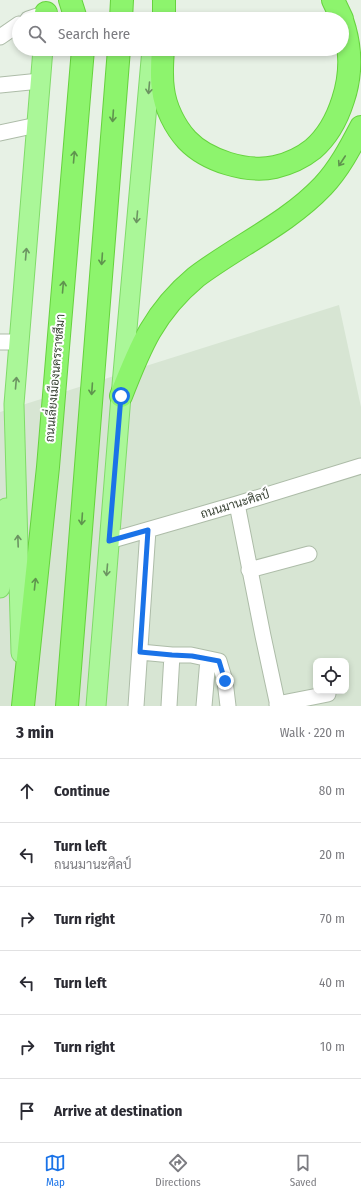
<!DOCTYPE html>
<html lang="en">
<head>
<meta charset="utf-8">
<style>
  :root { --surface:#fff; --page:#f2f2f3; --text:#2b2b33; --muted:#7c7c81; --line:#e1e1e2; --accent:#1a73e8 }
  body { margin:0; font-family:"Fira Sans Condensed",Sarabun,sans-serif; background:var(--page); color:var(--text) }
  .controls { position:absolute; right:12px; bottom:12px; display:grid; overflow:hidden; border-radius:8px; box-shadow:0 2px 6px #0003 }
  .controls button { width:36px; height:36px; display:grid; place-items:center; padding:0; border:0; border-bottom:1px solid var(--line); background:var(--surface); color:var(--text); font:20px sans-serif }
  .stop { position:absolute; width:12px; height:12px; margin:-9px; border:3px solid #1a73e8; border-radius:50%; background:#fff }
  .stop.end { background:#1a73e8; border-color:#fff; box-shadow:0 1px 4px #0008 }
  .list { margin:0; padding:0; list-style:none }
  h2 { display:flex; justify-content:space-between; align-items:center; height:52px; margin:0; padding:0 16px; font-size:17px }
  h2 small { font-size:13px; font-weight:400; color:var(--muted) }
  .list li { display:grid; grid-template-columns:26px 1fr auto; gap:12px; align-items:center; box-sizing:border-box; height:64px; padding:0 16px; border-top:1px solid var(--line) }
  .list b { display:block; font-size:15px; white-space:nowrap }
  .list p { margin:0; font-size:13px; white-space:nowrap; color:var(--muted) }
  .list em { font-size:13px; font-style:normal; color:var(--muted) }
  .icon { flex:none; width:22px; height:22px; fill:none; stroke:currentColor; stroke-width:2; stroke-linecap:round; stroke-linejoin:round }
  .map { position:relative; flex:none; width:361px; height:706px; overflow:hidden }
  .search { position:absolute; background:var(--surface); box-shadow:0 2px 6px #0003; left:12px; right:12px; top:12px; height:44px; display:flex; align-items:center; gap:10px; box-sizing:border-box; padding:0 14px; border-radius:22px; color:var(--muted); font-size:15px }
  .sheet { height:436px; background:var(--surface) }
  nav { display:flex; justify-content:space-around; align-items:center; box-sizing:border-box; height:56px; border-top:1px solid var(--line); background:var(--surface); font-size:11px; color:var(--muted) }
  nav a { display:grid; justify-items:center; gap:2px }
  nav .on { color:var(--accent) }
  .map>svg:first-child { display:block }
  .residential { fill:#d7e5d3; fill-rule:evenodd }
  .lines { fill:none; stroke-linecap:round; stroke-linejoin:round }
  .minor-casing { stroke:#adbca8; stroke-width:17 }
  .major-casing { stroke:#80db69; stroke-width:21 }
  .highway-casing { stroke:#66d23e; stroke-width:24 }
  .minor { stroke:#fff; stroke-width:15 }
  .major { stroke:#aaf798; stroke-width:19 }
  .highway { stroke:#8df46d; stroke-width:22 }
  .oneway { stroke:#6c9462 }
  .oneway2 { stroke:#5f934e }
  .route { stroke:#1a73e8; stroke-width:5 }
  .labels { text-anchor:middle; dominant-baseline:central; stroke-width:4; stroke-linejoin:round; paint-order:stroke }
  .street-label { font-size:12px; fill:#394335; stroke:#fff }
</style>
</head>
<body>
<div class="map">
<svg width="361" height="706" viewBox="0 0 361 706">
  <rect width="100%" height="100%" fill="#e7f1e5"/>
  <path class="residential" d="M339,305L361,407V706H0V412ZM316,661H346V691H316Z"/>
  <g class="lines">
    <defs>
      <path id="minor" d="M28,19L46,13
        M0,37L19,24
        M0,85L40,81
        M0,133L37,125
        M0,342H19
        M237,504L263,636L278,706
        M109,541L237,504L361,466
        M249,570L309,554
        M140,652L172,655H191L219,661L225,681L228,706
        M277,704L328,694
        M136,706L148,530
        M169,706L172,655
        M204,706L208,659"/>
      <path id="major" d="M0,588L6,508
        M21,653L14,404L43,49
        M96,706L121,396L152,49"/>
      <path id="highway" d="M70,0L76,19
        M164,0V19
        M333,0L342,19
        M45,19L46,13
        M121,19L122,0
        M163,49C162,62 161,76 163,89C165,107 175,127 187,140C207,161 247,173 275,167C288,164 303,157 313,149C328,136 337,119 343,100C352,73 351,46 342,20
        M121,396C140,347 154,312 196,277C237,246 287,224 323,186C339,169 350,148 361,127
        M23,706L48,467L83,49
        M67,706L119,49"/>
    </defs>
    <use href="#minor" class="minor-casing"/>
    <use href="#major" class="major-casing"/>
    <use href="#highway" class="highway-casing"/>
    <use href="#minor" class="minor"/>
    <use href="#major" class="major"/>
    <use href="#highway" class="highway"/>
  </g>
  <defs><path id="oneway-shaft" d="M-6 0H5M1.5-3L5.5 0L1.5 3" fill="none" stroke-width="1.6" stroke-linecap="round" stroke-linejoin="round"/></defs>
  <g class="oneway">
    <use href="#oneway-shaft" transform="translate(149 88) rotate(95)"/>
    <use href="#oneway-shaft" transform="translate(137 217) rotate(95)"/>
    <use href="#oneway-shaft" transform="translate(26 254) rotate(-85)"/>
    <use href="#oneway-shaft" transform="translate(16 383) rotate(-85)"/>
    <use href="#oneway-shaft" transform="translate(18 541) rotate(-92)"/>
    <use href="#oneway-shaft" transform="translate(107 570) rotate(95)"/>
  </g>
  <g class="oneway2">
    <use href="#oneway-shaft" transform="translate(113 116) rotate(94)"/>
    <use href="#oneway-shaft" transform="translate(74 157) rotate(-85)"/>
    <use href="#oneway-shaft" transform="translate(342 161) rotate(123)"/>
    <use href="#oneway-shaft" transform="translate(102 259) rotate(94)"/>
    <use href="#oneway-shaft" transform="translate(63 287) rotate(-85)"/>
    <use href="#oneway-shaft" transform="translate(92 389) rotate(94)"/>
    <use href="#oneway-shaft" transform="translate(82 519) rotate(94)"/>
    <use href="#oneway-shaft" transform="translate(35 584) rotate(-84)"/>
  </g>
  <g class="lines">
    <path class="route" d="M121,396L109,541L148,530L140,652L172,655L192,656L219,661L225,681"/>
  </g>
  <g class="labels">
    <g class="street-label">
      <text transform="translate(55 378) rotate(-85)">ถนนเลี่ยงเมืองนครราชสีมา</text>
      <text transform="translate(235 504) rotate(-17)">ถนนมานะศิลป์</text>
    </g>
  </g>
</svg>
<div class="controls">
<button><svg class="icon" aria-label="locate" viewBox="0 0 24 24"><circle cx="12" cy="12" r="6"/><path d="M12 2v4M12 18v4M2 12h4M18 12h4"/></svg></button>
</div>
<div class="stop" style="left:121px;top:396px"></div>
<div class="stop end" style="left:225px;top:681px"></div>
<div class="search"><svg class="icon" aria-label="search" viewBox="0 0 24 24"><circle cx="10" cy="10" r="6"/><path d="M15 15l6 6"/></svg>Search here</div>
</div>
<section class="sheet">
<h2>3 min<small>Walk · 220 m</small></h2>
<ul class="list">
<li><svg class="icon" aria-label="ahead" viewBox="0 0 24 24"><path d="M12 20V5M6 11l6-6 6 6"/></svg><div><b>Continue</b></div><em>80 m</em></li>
<li><svg class="icon" aria-label="left" viewBox="0 0 24 24"><path d="M17 20v-9H6M10 6l-5 5 5 5"/></svg><div><b>Turn left</b><p>ถนนมานะศิลป์</p></div><em>20 m</em></li>
<li><svg class="icon" aria-label="right" viewBox="0 0 24 24"><path d="M7 20v-9h11M14 6l5 5-5 5"/></svg><div><b>Turn right</b></div><em>70 m</em></li>
<li><svg class="icon" aria-label="left" viewBox="0 0 24 24"><path d="M17 20v-9H6M10 6l-5 5 5 5"/></svg><div><b>Turn left</b></div><em>40 m</em></li>
<li><svg class="icon" aria-label="right" viewBox="0 0 24 24"><path d="M7 20v-9h11M14 6l5 5-5 5"/></svg><div><b>Turn right</b></div><em>10 m</em></li>
<li><svg class="icon" aria-label="arrive" viewBox="0 0 24 24"><path d="M6 21V4h12l-3 4 3 4H6"/></svg><div><b>Arrive at destination</b></div></li>
</ul>
</section>
<nav>
<a class="on"><svg class="icon" aria-label="map" viewBox="0 0 24 24"><path d="M3 6l6-2 6 2 6-2v14l-6 2-6-2-6 2zM9 4v14M15 6v14"/></svg>Map</a>
<a><svg class="icon" aria-label="directions" viewBox="0 0 24 24"><path d="M12 3l9 9-9 9-9-9zM9 14v-3h6M13 9l2 2-2 2"/></svg>Directions</a>
<a><svg class="icon" aria-label="saved" viewBox="0 0 24 24"><path d="M7 4h10v16l-5-4-5 4z"/></svg>Saved</a>
</nav>
</body>
</html>
